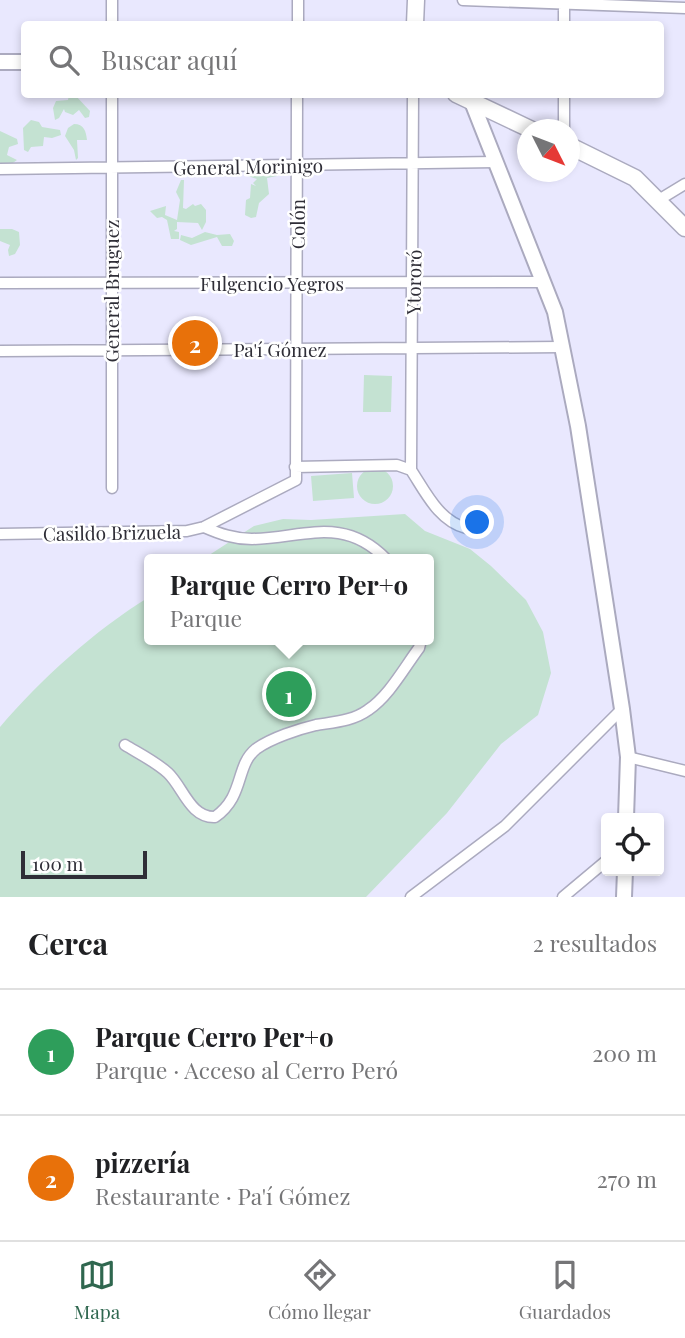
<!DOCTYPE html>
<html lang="es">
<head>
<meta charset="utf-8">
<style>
  :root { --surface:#fff; --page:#f2f2f2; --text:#202124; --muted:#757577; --line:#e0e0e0; --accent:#2f674f }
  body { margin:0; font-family:"Playfair Display",serif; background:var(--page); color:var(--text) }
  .controls { position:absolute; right:21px; bottom:21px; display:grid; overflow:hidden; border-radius:7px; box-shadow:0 4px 10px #0003 }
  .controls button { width:63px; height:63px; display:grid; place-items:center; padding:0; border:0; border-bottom:2px solid var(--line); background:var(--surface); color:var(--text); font:35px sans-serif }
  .compass { position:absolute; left:517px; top:119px; width:63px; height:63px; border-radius:50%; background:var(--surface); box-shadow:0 4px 10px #0003; rotate:132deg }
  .scale { position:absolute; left:21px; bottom:18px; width:126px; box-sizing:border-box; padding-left:7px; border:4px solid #2f2e37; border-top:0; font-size:19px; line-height:24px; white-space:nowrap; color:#2f2e37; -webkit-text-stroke:5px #fff; paint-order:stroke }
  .you { position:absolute; left:478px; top:523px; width:24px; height:24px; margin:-18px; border:5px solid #fff; border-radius:50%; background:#1a73e8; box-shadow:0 0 0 10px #1a73e833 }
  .badge { display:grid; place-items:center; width:46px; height:46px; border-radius:50%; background:var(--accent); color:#fff; font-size:23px; font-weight:700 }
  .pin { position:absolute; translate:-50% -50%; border:4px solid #fff; box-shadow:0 2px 7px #0006 }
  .popup { position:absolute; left:144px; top:554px; width:290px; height:91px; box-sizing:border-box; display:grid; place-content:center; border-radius:7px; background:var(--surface); filter:drop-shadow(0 2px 5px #0005); font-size:23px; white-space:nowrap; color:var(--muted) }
  .popup b { font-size:26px; color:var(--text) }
  .popup::after { content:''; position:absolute; left:50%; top:100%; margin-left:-14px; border:14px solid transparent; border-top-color:var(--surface) }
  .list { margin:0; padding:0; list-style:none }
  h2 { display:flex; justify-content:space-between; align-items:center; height:91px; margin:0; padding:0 28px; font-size:30px }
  h2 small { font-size:23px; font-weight:400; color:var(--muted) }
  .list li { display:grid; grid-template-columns:46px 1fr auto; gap:21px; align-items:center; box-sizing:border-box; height:126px; padding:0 28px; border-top:2px solid var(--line) }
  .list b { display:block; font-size:26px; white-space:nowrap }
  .list p { margin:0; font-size:23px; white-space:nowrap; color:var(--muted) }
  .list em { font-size:23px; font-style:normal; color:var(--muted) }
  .icon { flex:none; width:38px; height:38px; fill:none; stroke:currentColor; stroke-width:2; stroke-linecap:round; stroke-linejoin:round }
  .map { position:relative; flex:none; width:685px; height:897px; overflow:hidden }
  .search { position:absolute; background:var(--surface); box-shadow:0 4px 10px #0003; left:21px; right:21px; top:21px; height:77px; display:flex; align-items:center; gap:18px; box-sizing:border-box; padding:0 24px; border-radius:7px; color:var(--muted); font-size:26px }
  .sheet { height:343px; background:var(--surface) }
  nav { display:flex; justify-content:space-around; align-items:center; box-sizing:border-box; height:98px; border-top:2px solid var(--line); background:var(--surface); font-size:19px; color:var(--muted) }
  nav a { display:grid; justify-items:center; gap:4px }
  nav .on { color:var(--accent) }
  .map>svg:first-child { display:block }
  .green { fill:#c4e2d2 }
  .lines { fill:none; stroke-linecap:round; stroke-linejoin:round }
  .street-casing { stroke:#abaabf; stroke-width:13 }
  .secondary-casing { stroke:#abaabf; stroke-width:18 }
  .primary-casing { stroke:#abaabf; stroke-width:19 }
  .street { stroke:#fff; stroke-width:10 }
  .secondary { stroke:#fff; stroke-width:14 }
  .primary { stroke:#fff; stroke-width:16 }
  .labels { text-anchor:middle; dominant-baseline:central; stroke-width:5; stroke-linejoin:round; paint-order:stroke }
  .street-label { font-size:19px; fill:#2f2e37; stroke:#fff }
</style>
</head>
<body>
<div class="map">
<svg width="685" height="897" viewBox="0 0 685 897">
  <rect width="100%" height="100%" fill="#e9e8fe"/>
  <path class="green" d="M69,95H75L90,111L89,117L85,118L79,110L73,115L65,112L64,109L59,118L55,120L53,108L56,101L68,100Z
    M31,120L39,122L42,127L60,130L61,135L52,138L44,137L43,146L31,147L28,152L24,150L23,128Z
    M74,124C84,124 86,131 87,140H77L78,158L76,160L74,150L65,136L68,128Z
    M0,131L17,139L18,144L9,147L7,155L17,160L0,172Z
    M253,170H277V176L267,178L269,194L259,203L256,217L251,218L245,215L246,200L250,198L251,184L256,186L253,183L257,179L248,176L253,174Z
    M181,180H184L183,208L186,209L193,204L195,206L201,204L206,210V222L202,230L198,223L177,222V229L174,231L179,232V239H171L167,220L162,217L157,218L150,211L166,206L165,215L177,220L180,200L176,192Z
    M0,229H12L19,232L20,245L15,254L9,256L8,250L10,245L0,241Z
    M205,232L217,235L230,234L234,241L232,246H222L217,237L191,245L180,240L181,235L192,238Z
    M364,375L392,376L391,412H363Z
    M357 486a18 18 0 1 1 36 0a18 18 0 1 1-36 0Z
    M352,473L354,498L313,501L311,476Z
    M405,514L425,531L470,549L491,566L526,600L543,632L551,673L538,715L501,744L447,813L366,897H0V727C42,678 94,631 149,597V640H429V559H203L254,526L283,519L311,520Z"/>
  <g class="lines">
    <defs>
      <path id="street" d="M112,0V24
        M463,0L685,8
        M298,24V0
        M564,24V1
        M564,130V94
        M0,169L496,162
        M657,201L685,184
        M0,283L544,282
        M0,351L561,347
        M295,467L397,465L411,470
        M411,470L413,94
        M411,470C426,493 439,521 466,528
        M112,488V94
        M204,527C220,534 234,539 252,539C303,538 343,515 386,559
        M0,534L187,531L204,527L296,480L297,94
        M125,745C140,754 156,762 168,773C183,787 190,818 215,817C245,796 235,766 256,749C271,738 299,729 316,725C334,722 353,721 368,710C389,696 404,668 419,648L421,640
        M628,757L685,771
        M411,897L505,826L622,709
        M563,897L606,861"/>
      <path id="secondary" d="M0,62H24
        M472,102L555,312L578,426L622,709L628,757L626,818
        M624,897L625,871"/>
      <path id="primary" d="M415,24L416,0
        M456,94L532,130
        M570,146L635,178L685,228"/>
    </defs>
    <use href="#street" class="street-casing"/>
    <use href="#secondary" class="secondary-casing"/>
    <use href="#primary" class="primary-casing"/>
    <use href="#street" class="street"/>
    <use href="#secondary" class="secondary"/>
    <use href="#primary" class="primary"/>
  </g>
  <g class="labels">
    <g class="street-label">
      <text transform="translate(248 166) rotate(-1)">General Morinigo</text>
      <text transform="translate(297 224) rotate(-90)">Colón</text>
      <text transform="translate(413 282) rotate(-89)">Ytororó</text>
      <text x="272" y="283">Fulgencio Yegros</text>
      <text transform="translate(111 291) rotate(-90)">General Bruguez</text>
      <text x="280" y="349">Pa'í Gómez</text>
      <text transform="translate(112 532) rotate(-1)">Casildo Brizuela</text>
    </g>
  </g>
</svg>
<div class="controls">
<button><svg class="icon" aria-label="locate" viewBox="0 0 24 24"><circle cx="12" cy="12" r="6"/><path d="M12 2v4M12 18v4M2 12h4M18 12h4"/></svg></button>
</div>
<svg class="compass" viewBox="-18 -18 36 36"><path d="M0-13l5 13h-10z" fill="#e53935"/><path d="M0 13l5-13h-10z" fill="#757577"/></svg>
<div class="scale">100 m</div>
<div class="you"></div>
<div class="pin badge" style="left:289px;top:694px;background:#2e9e5b">1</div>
<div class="popup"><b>Parque Cerro Per+o</b>Parque</div>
<div class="pin badge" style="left:195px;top:343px;background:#e8710a">2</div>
<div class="search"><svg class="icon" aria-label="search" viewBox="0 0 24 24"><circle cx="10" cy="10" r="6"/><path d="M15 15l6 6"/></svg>Buscar aquí</div>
</div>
<section class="sheet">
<h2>Cerca<small>2 resultados</small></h2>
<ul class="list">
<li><span class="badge" style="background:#2e9e5b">1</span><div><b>Parque Cerro Per+o</b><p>Parque · Acceso al Cerro Peró</p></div><em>200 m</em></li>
<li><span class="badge" style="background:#e8710a">2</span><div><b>pizzería</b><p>Restaurante · Pa'í Gómez</p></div><em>270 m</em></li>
</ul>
</section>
<nav>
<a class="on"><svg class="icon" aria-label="map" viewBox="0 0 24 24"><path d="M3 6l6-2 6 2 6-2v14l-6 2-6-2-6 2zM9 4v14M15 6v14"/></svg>Mapa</a>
<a><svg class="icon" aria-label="directions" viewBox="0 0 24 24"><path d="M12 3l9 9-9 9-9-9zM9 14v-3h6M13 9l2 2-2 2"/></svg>Cómo llegar</a>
<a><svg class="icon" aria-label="saved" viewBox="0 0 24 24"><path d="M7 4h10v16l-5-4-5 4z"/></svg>Guardados</a>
</nav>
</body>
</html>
